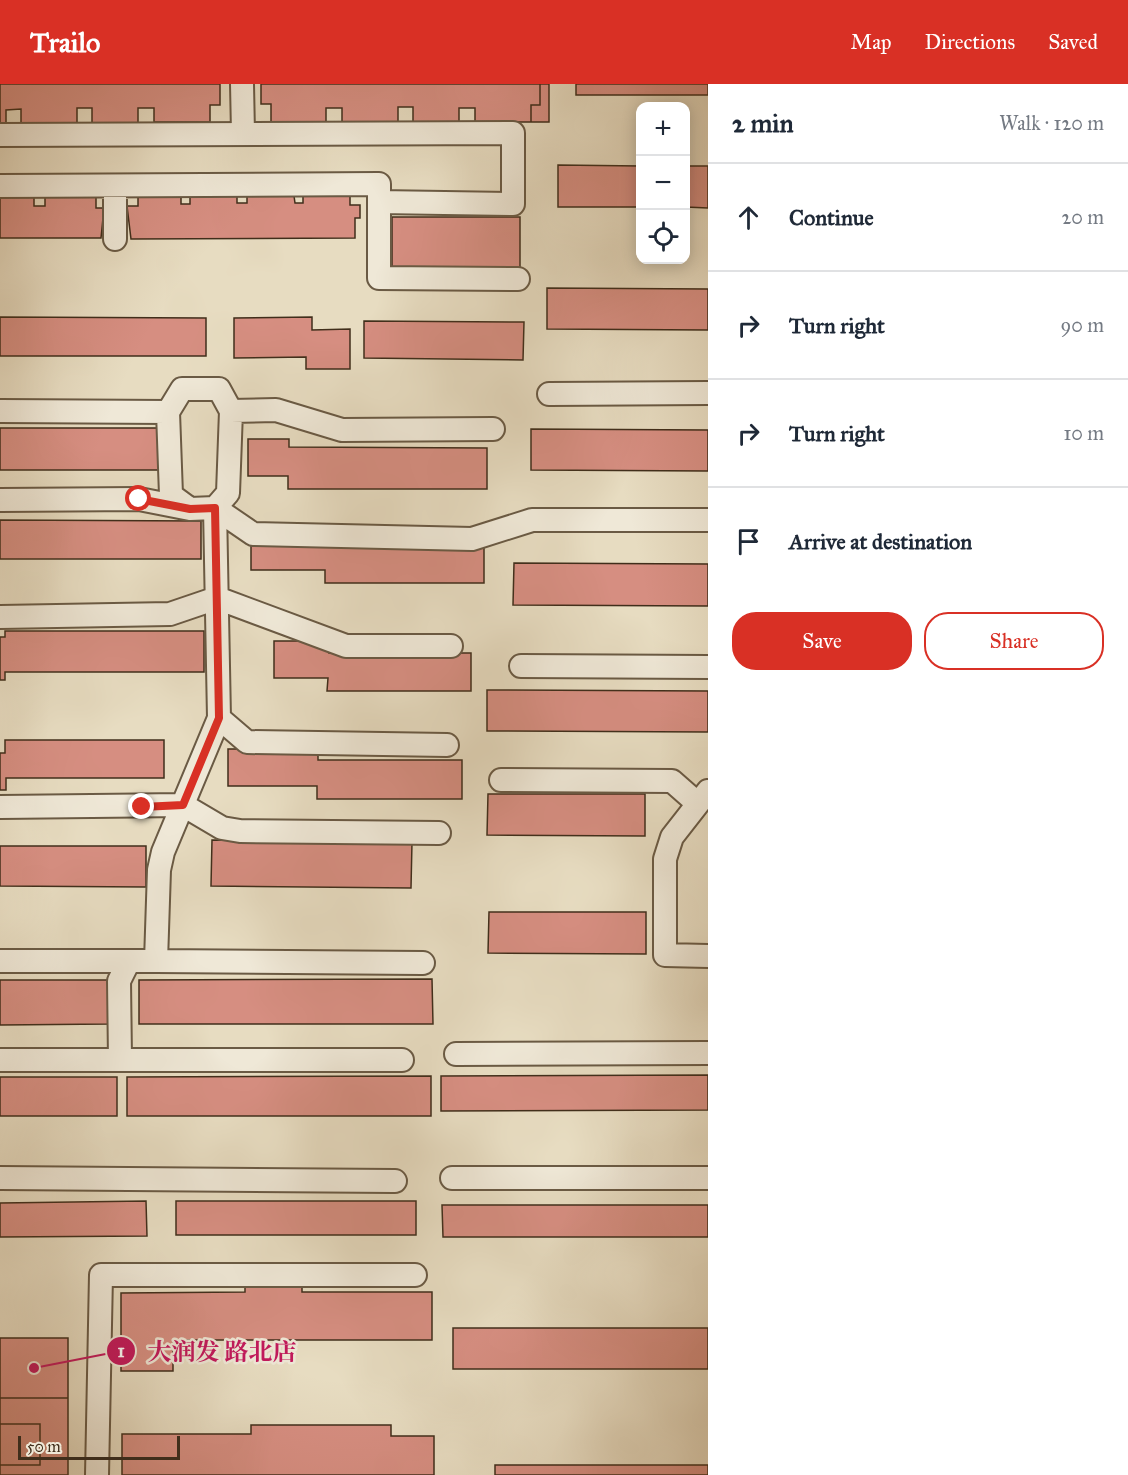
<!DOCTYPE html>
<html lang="en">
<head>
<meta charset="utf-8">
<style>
  :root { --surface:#fff; --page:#f6f6f7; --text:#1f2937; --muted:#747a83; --line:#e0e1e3; --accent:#d93025 }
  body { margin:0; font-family:"IM FELL Great Primer","Noto Serif SC",serif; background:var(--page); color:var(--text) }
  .controls { position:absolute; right:18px; top:18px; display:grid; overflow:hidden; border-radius:12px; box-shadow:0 3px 15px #0003 }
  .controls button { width:54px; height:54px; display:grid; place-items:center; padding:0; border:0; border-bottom:2px solid var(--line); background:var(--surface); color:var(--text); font:30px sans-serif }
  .scale { position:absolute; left:18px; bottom:15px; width:162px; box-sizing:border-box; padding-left:6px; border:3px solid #402e1b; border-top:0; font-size:16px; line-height:21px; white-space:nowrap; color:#402e1b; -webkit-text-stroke:4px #efe8d7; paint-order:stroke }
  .stop { position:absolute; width:18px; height:18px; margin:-14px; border:4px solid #d93025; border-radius:50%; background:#fff }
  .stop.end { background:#d93025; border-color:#fff; box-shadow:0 2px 6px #0008 }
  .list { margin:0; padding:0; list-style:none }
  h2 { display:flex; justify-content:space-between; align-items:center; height:78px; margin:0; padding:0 24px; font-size:26px }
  h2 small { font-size:20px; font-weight:400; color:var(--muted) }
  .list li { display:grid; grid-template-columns:39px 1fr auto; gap:18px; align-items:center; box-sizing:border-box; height:108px; padding:0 24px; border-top:2px solid var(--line) }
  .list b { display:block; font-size:22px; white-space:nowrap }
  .list em { font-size:20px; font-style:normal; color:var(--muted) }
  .actions { display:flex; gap:12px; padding:18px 24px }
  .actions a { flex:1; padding:14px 0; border:2px solid var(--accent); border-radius:24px; text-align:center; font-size:21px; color:var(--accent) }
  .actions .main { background:var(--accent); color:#fff }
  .icon { flex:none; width:33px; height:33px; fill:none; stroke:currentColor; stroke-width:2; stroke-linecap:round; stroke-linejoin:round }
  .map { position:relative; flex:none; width:708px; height:1391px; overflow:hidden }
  header { display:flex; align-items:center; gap:36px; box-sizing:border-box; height:84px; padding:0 30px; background:var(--accent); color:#fff }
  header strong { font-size:28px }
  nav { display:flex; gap:33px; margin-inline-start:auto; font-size:21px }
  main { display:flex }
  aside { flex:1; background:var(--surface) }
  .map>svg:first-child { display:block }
  .building { fill:#d68e81; stroke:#402e1b; stroke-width:1.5 }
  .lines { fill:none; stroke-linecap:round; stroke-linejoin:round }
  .minor-casing { stroke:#6a5a44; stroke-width:26 }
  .minor { stroke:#efe8d7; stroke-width:22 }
  .route { stroke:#d93025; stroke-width:8 }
  .leader { fill:none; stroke:#c2185b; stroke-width:2 }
  .callout-dot { fill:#c2185b; stroke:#efe8d7; stroke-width:2 }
  .mark-label { font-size:18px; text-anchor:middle; font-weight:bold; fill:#fff }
  .callout-label { font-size:24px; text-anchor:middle; font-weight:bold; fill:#c2185b; stroke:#efe8d7; stroke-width:5; stroke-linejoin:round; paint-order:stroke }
</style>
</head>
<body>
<header>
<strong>Trailo</strong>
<nav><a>Map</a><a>Directions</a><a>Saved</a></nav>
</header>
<main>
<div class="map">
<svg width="708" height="1391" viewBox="0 0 708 1391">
  <rect width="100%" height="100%" fill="#e7dcc1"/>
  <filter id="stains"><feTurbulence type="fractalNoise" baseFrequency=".00333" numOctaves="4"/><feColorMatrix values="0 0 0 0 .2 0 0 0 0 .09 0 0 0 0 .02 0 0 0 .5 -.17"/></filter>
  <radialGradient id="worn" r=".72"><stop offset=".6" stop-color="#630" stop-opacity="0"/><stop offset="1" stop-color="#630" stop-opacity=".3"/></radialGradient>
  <path class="building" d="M0,0H220V21H210V38H154V24H138V39L92,40V24H77V41H21V25L6,26V42H0Z
    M261,0H540V21H531V38H475V24H459V39H413V23H398V39H342V24H326V40H271V20H261Z
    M540,0H549V38H531V21H540Z
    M576,0H708V11H576Z
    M558,81L640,82V123H558Z
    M686,82H708V124L686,123Z
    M181,112V120H190V112H237V119H247V112H294L295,119H303V112H350V121H360V134H355V154L131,155L127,122H138V113Z
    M0,113H34V122H45V113H96V124H104L101,154H0Z
    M392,133H520V184L392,183Z
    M547,204L708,205V246L547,245Z
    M0,233L206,234V272H0Z
    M312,233V246L350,245V285H306V273L234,274V234Z
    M364,237L524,238L523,276L364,274Z
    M0,344H166V386H0Z
    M531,345L708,346V387L531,386Z
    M248,355H289V363L487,364V405H288V392H248Z
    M0,436L201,437V475H0Z
    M251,449L484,460V499H325V486H251Z
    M514,479L708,480V522L513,521Z
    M5,547H204V588H5V596H0V553H5Z
    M274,557H329V569H471V607H327L328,594H274Z
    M487,606L708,607V648L487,647Z
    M5,656H164V694H6V706H0V669H5Z
    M228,665H318V676H462V715H317V702H228Z
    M488,710H645V752L487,751Z
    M212,756L412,758L411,804L211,802Z
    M0,762H146V803L0,802Z
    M489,828H646V870L488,869Z
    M432,895L433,940H139V896Z
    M0,896H109V940L0,941Z
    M708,991V1026L441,1027V992Z
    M431,992V1032H127V993Z
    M0,993H117V1032H0Z
    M146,1117L147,1152L0,1153V1119Z
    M176,1117H416V1151H176Z
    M442,1121H708V1153H443Z
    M245,1198H302V1208H432V1256H173V1287H121V1209L245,1208Z
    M453,1244H708V1285H453Z
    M0,1254H68V1314H0Z
    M0,1314H68V1391H0Z
    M0,1340H40V1381H0Z
    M251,1341H391V1352H434V1391H122V1350H251Z
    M495,1381H708V1391H495Z"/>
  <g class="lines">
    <defs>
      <path id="minor" d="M242,0L243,49
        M0,51L513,49V120L379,118V100L0,102
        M379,118V194L518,195
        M115,155V102
        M549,310L708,309
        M0,327L168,328L171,411L190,425
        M168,328L182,305H219L231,327
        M493,345L342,346L276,326L231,327L228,409L215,424L253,450L472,455L532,436H708
        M0,416L139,415L190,425L215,424L219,634L163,768L159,786L156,877H0
        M0,533L170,530L217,514L346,562H451
        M521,582L708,583
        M219,634L247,658L447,661
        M501,696L672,697L697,719
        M708,707L672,753L665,775V871L708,872
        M0,723L183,721L222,744L240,747L439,749
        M156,877L423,879
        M456,970L708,969
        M120,975L119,897L129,877
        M0,976H402
        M0,1094L395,1097
        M452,1094H708
        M97,1391L101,1191H415"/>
    </defs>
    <use href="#minor" class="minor-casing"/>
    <use href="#minor" class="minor"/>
  </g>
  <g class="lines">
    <path class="route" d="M139,415L190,425L215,424L219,634L183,721L142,723"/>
  </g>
  <path class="leader" d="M34 1284L121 1267"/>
  <g class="callout-dot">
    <circle cx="34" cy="1284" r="6"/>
    <circle cx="121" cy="1267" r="15"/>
  </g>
  <g class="mark-label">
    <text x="121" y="1273">1</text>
  </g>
  <g class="callout-label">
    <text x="222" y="1276">大润发 路北店</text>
  </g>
  <rect width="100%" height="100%" filter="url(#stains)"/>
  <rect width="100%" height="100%" fill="url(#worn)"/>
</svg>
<div class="controls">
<button>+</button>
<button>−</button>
<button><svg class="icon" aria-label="locate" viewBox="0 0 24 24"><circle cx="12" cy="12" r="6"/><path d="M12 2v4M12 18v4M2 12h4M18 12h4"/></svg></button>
</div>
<div class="scale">50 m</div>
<div class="stop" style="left:139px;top:415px"></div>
<div class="stop end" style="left:142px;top:723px"></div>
</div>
<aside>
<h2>2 min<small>Walk · 120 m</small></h2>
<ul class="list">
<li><svg class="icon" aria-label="ahead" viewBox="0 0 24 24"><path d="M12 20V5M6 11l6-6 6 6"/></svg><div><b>Continue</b></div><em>20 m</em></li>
<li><svg class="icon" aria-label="right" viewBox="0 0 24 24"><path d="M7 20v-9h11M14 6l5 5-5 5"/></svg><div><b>Turn right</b></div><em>90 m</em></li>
<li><svg class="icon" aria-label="right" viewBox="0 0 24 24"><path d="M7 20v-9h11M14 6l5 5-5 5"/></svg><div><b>Turn right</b></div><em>10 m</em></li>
<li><svg class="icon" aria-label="arrive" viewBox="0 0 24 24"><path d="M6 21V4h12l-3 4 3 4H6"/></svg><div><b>Arrive at destination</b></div></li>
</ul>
<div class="actions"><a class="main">Save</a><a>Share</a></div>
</aside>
</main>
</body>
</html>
